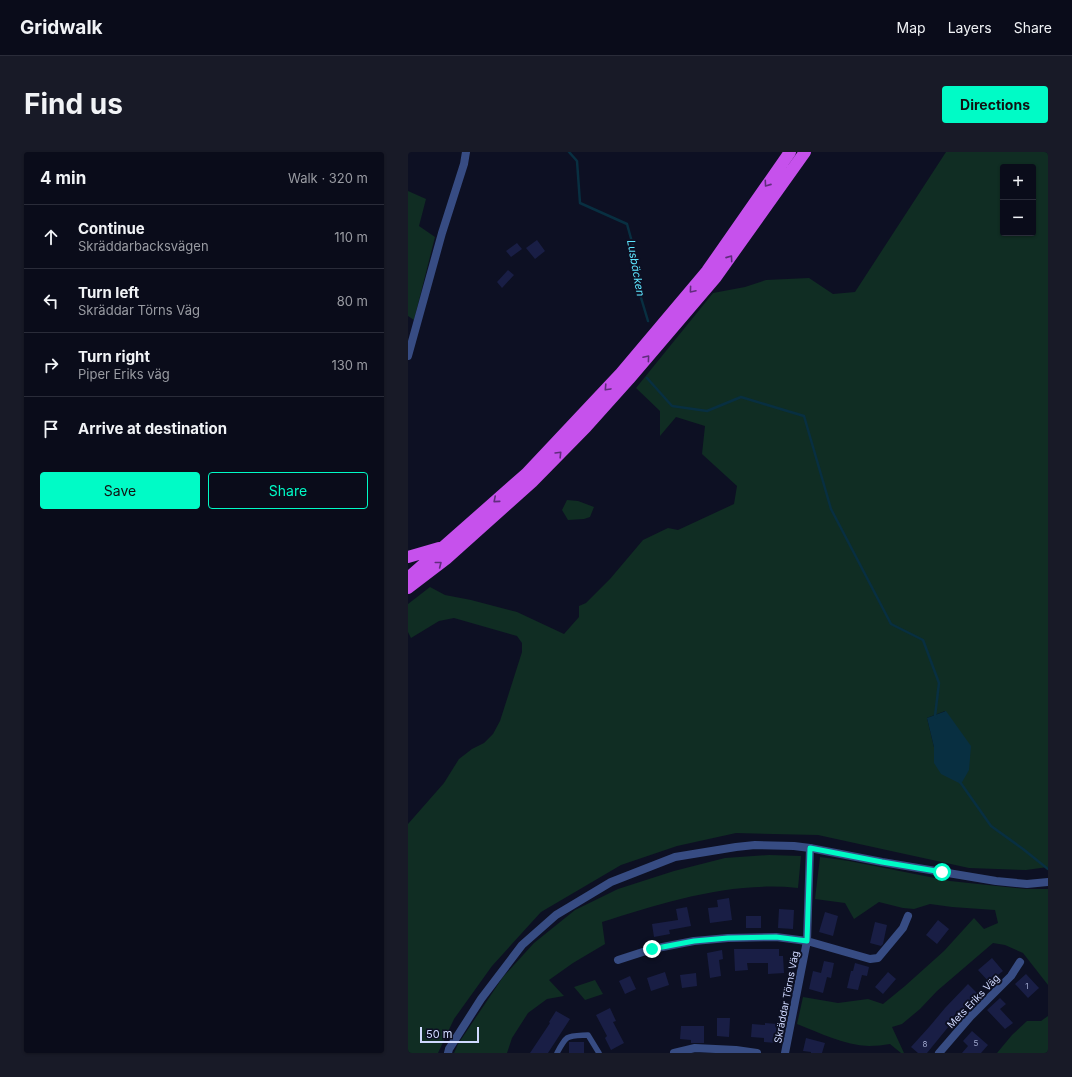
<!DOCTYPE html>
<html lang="en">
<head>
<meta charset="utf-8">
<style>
  :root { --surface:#0a0c1a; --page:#181a27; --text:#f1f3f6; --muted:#999ba2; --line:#2a2c39; --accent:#00fbc6 }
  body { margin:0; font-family:Inter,sans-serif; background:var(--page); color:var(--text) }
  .controls { position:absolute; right:12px; top:12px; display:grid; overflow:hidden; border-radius:4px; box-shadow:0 1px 3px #0004 }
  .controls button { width:36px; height:36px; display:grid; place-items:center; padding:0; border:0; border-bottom:1px solid var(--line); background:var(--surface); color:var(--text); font:20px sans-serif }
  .scale { position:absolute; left:12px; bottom:10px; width:59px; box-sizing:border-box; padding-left:4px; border:2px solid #d0d9ff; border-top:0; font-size:11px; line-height:14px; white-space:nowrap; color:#d0d9ff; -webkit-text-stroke:3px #0d1023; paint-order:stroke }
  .stop { position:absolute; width:12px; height:12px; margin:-9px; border:3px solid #00fbc6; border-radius:50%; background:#fff }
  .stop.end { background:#00fbc6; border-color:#fff; box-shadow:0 1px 4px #0008 }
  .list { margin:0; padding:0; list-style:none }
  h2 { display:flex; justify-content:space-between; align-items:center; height:52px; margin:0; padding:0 16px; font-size:17px }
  h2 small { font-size:13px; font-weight:400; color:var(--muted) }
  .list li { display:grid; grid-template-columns:26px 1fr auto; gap:12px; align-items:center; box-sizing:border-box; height:64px; padding:0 16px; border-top:1px solid var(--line) }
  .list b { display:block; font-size:15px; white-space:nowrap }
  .list p { margin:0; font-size:13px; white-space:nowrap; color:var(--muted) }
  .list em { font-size:13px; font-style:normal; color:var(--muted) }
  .actions { display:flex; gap:8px; padding:12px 16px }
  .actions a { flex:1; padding:9px 0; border:1px solid var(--accent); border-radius:4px; text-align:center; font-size:14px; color:var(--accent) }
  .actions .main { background:var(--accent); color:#111 }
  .icon { flex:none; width:22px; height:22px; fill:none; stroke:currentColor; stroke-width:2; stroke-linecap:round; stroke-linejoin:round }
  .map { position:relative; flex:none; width:640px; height:901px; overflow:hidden; border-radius:4px }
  header { display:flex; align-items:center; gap:24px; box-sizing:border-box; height:56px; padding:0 20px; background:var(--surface); border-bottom:1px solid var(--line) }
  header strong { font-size:19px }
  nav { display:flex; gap:22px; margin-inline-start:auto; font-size:14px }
  .intro { display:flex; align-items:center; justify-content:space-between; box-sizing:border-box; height:96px; padding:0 24px }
  h1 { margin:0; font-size:28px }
  .button { padding:10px 18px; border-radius:4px; background:var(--accent); color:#111; font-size:14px; font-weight:700 }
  main { display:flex; gap:24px; padding:0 24px }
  aside { flex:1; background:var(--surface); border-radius:4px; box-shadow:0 1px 3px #0004 }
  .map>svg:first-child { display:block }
  .green { fill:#102d23; fill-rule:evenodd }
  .water { fill:#082f41 }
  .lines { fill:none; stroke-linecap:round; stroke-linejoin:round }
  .stream { stroke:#082f41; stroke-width:2.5 }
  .building { fill:#191e45 }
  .pedestrian { stroke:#374c83; stroke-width:5.5 }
  .minor { stroke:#374c83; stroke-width:8 }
  .tertiary { stroke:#374c83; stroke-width:8 }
  .trunk { stroke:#c651ec; stroke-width:12 }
  .oneway { stroke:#602d7d }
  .route { stroke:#00fbc6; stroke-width:5 }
  .labels { text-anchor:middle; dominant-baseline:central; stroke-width:4; stroke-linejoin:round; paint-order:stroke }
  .number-label { font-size:8px; fill:#a2aad0 }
  .street-label { font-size:10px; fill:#d0d9ff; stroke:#0d1023 }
  .water-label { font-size:11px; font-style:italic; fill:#5ee6ff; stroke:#0d1023 }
</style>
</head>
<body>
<header>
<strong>Gridwalk</strong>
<nav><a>Map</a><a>Layers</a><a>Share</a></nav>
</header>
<div class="intro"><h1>Find us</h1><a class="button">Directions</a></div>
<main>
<aside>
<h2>4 min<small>Walk · 320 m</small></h2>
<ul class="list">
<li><svg class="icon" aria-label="ahead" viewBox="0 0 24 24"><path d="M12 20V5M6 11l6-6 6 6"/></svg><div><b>Continue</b><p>Skräddarbacksvägen</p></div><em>110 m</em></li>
<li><svg class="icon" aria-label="left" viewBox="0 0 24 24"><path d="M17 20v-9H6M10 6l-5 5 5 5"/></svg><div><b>Turn left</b><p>Skräddar Törns Väg</p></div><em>80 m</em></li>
<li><svg class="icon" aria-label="right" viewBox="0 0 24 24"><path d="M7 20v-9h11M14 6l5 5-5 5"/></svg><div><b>Turn right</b><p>Piper Eriks väg</p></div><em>130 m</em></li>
<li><svg class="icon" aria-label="arrive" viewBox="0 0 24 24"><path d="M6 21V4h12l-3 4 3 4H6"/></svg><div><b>Arrive at destination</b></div></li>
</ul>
<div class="actions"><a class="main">Save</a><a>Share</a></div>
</aside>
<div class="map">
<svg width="640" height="901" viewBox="0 0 640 901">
  <rect width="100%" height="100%" fill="#0d1023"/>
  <path class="green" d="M538,0H640V715L618,718L561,716L410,683L328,681L269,694L213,713L133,760L84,814L46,867L30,901H0V672L36,631L51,607L64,597L76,591L85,582L92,569L114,500V491L109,484L46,466L31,469L3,486L0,480V452L22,435L37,443L63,448L109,460L156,482L171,465V454L178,451L202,427L235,388L260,376L270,378L326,352L329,334L294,302L297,274L268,265L252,284V259L228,236L305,141L337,135L358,128L401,126L425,142L447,140ZM595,15H625V81H595ZM537,559L526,611V595L519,566Z
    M0,39L18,47L11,74L27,85L6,168L0,164Z
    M159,348L170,349L186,355L182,365L176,367L160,368L154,358Z
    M361,703L393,704L390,736C323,729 257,750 194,770L197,792L165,811L141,828L156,844L139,847L120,861L104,886L99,901H46L50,892L95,825L126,791L167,758L210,737L266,719L317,706Z
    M412,705L441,709L542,729L618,737H640V833L615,801L597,793L585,791L529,839L512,857L494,872L484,875L496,901H493L482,892C475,893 468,894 461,894C436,893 412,881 389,872L395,845L430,851L460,847L475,852L497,834L536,799L566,766L576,777L590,771L587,758L544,755L522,752L506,757L495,756L471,750L446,767L437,751L407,747Z
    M187,828L195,842L177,848L166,835Z
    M640,864V901H589L604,883L619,869H633Z"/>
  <path class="water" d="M538,559L563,594L561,618L553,632L533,622L526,611V595L519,566Z"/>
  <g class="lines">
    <path class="stream" d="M161,0L169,9L172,51L219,72L227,101L231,139L240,169
      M239,226L264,254L299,259L333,245L396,264L423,357L483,472L515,488L531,531L527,564L528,565
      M552,630L583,674L615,697L640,717"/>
  </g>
  <path class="building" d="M129,88L137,99L127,107L118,96Z
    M109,91L114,97L103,105L98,99Z
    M100,118L106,123L94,136L89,130Z
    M321,746L324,768L302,771L300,756L310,755L309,748Z
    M279,755L283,774L261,778L262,782L246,785L244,772L270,768L268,757Z
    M371,757L386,758L385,777L370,776Z
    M417,760L430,764L425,784L411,780Z
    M338,764H353V776H338Z
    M530,768L541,777L529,792L518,783Z
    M467,770L479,773L475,792L473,794L462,791Z
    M326,797H371V804H375L376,821L360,822V811H339L340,818L327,819Z
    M314,798L315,807L311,808L313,824L302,826L299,801Z
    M584,806L595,819L581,830L570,818Z
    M416,809L426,811L423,826L419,825L415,841L401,837L405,819L413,821Z
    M447,811L461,815L459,824L454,823L450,838L439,836L443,819H445Z
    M257,820L261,833L243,839L239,826Z
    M480,820L488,827L475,842L467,835Z
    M288,821L289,834L274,836L272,823Z
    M618,822L631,836L620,846L607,832Z
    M222,824L228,837L217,842L211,829Z
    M560,832L570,842L550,863L519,901H510L503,895L522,874L537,856Z
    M592,846L598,852L592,857L605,871L597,877L579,858Z
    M202,856L208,869L205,870L216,891L203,898L197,886L199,884L188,863Z
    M148,859L162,867L140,901H122L142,871L141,870Z
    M309,866H322L321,885L309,884Z
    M357,871L369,872L368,891L356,890V886L343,885L344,872L357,873Z
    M273,874H296V891H283V888L272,887Z
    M564,879L580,893L573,901H554L560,894L555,889Z
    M398,886L417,891L414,901H403V900L395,899Z
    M161,890H176V901H161Z"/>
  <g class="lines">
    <path class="pedestrian" d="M149,901C159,882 159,884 180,883L191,901"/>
    <path class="minor" d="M0,204L34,81L56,12L58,0
      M210,808L244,797L286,789L320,786L368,785L399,789L462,807L470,806L495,776L500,764
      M266,901L287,896L328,898L349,901
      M377,901L399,789L402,696
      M531,901L563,864L603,824L612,810"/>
    <path class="tertiary" d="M40,901L41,897L73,847L114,793L148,763L203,730L267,705L328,695L347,693L386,694L402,696L474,710L588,729L619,732L640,730"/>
    <path class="trunk" d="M0,405L31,396
      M0,426L118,322L213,221L299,119L382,0
      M0,436L38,407L124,330L178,275L221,227L308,125L397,0"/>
  </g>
  <defs><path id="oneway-chevron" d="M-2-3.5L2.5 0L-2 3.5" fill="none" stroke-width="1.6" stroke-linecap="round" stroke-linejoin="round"/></defs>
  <g class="oneway">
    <use href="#oneway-chevron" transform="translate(359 32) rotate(125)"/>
    <use href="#oneway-chevron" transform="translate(322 106) rotate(-55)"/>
    <use href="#oneway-chevron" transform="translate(284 138) rotate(130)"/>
    <use href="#oneway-chevron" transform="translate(239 206) rotate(-50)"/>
    <use href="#oneway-chevron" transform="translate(199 236) rotate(133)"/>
    <use href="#oneway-chevron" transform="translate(151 302) rotate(-46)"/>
    <use href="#oneway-chevron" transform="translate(88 348) rotate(139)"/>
    <use href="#oneway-chevron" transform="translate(31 412) rotate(-38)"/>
  </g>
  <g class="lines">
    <path class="route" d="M244,797L286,789L320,786L368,785L399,789L402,696L474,710L534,720"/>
  </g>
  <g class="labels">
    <g class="number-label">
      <text x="619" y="834">1</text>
      <text x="568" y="891">5</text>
      <text x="517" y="892">8</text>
    </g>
    <g class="street-label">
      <text transform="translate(378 845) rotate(-79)">Skräddar Törns Väg</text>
      <text transform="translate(565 849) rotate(-46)">Mets Eriks Väg</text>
    </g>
    <g class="water-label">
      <text transform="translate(228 116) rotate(80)">Lusbäcken</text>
    </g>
  </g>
</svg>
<div class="controls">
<button>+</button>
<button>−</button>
</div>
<div class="scale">50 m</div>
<div class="stop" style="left:534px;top:720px"></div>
<div class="stop end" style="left:244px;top:797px"></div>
</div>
</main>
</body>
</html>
